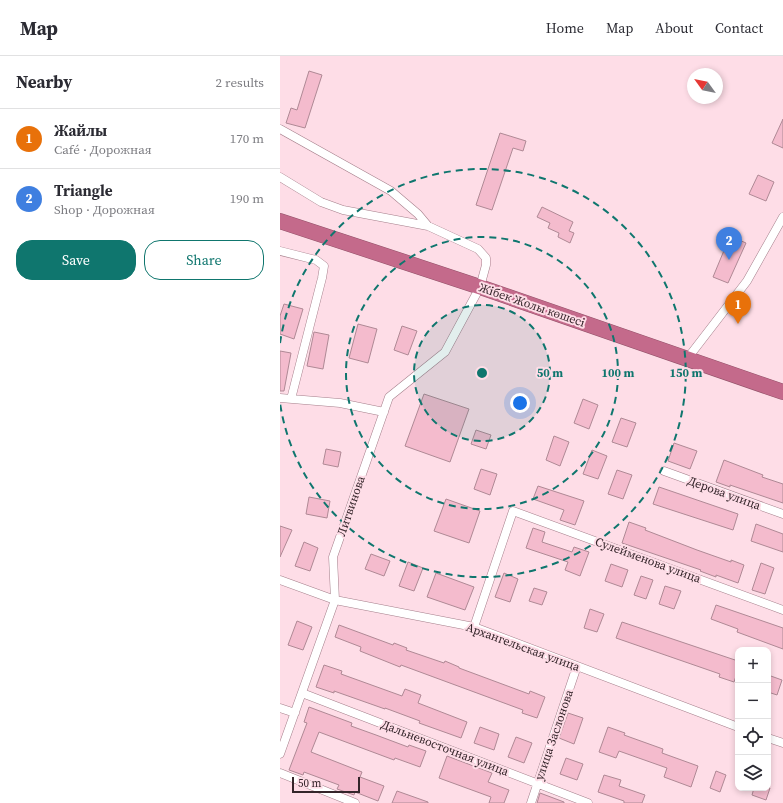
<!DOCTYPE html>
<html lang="en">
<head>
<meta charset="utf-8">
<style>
  :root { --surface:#fff; --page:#f2f2f3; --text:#2b2b33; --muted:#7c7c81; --line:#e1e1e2; --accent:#0f766e }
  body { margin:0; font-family:"Source Serif 4",serif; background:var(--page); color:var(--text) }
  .controls { position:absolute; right:12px; bottom:12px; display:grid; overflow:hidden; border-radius:8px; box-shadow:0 2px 6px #0003 }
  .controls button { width:36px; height:36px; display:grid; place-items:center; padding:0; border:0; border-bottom:1px solid var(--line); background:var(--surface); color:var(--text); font:20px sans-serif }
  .compass { position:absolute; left:407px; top:12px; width:36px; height:36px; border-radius:50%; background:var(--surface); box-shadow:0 2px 6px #0003; rotate:303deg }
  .scale { position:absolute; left:12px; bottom:10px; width:68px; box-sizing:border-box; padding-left:4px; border:2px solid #34252a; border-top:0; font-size:11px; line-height:14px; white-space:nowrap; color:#34252a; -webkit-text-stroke:3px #fedde7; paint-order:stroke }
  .you { position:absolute; left:240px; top:347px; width:14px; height:14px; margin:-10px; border:3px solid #fff; border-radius:50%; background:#1a73e8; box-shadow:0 0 0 6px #1a73e833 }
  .badge { display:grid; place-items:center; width:26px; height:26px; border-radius:50%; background:var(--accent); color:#fff; font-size:13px; font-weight:700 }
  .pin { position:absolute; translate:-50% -33px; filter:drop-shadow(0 1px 2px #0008) }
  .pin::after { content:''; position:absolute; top:21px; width:14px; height:12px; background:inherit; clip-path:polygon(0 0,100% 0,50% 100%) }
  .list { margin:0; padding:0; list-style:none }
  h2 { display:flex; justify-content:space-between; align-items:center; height:52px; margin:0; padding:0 16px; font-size:17px }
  h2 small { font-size:13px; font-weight:400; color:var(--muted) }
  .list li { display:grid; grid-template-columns:26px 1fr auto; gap:12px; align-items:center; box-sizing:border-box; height:60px; padding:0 16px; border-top:1px solid var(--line) }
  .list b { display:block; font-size:15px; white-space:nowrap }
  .list p { margin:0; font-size:13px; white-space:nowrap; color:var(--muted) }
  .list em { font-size:13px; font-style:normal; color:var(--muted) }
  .actions { display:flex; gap:8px; padding:12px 16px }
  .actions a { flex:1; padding:9px 0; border:1px solid var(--accent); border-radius:16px; text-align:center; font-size:14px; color:var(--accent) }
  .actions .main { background:var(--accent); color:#fff }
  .icon { flex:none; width:22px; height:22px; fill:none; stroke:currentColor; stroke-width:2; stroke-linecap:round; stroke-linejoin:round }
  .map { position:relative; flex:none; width:503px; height:747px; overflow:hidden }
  header { display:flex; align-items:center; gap:24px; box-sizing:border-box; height:56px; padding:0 20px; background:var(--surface); border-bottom:1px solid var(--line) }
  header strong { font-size:19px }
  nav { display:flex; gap:22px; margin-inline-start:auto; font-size:14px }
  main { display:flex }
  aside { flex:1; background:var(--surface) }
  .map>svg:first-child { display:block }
  .building { fill:#f4bbcd; stroke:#af8995 }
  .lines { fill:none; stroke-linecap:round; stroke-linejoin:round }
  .street-casing { stroke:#a57f8b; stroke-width:9 }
  .highway-casing { stroke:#925269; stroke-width:16 }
  .street { stroke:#fff; stroke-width:8 }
  .highway { stroke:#c46a8b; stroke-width:15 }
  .ring { fill:none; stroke:#0f766e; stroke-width:2; stroke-dasharray:7 5 }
  .labels { text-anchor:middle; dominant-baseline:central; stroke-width:4; stroke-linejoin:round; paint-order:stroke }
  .street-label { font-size:12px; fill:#34252a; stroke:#fedde7 }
  .centre { fill:#0f766e; stroke:#fedde7; stroke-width:2 }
  .ring-label { font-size:12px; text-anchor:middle; font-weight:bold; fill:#0f766e; stroke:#fedde7; stroke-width:4; stroke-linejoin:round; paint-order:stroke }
</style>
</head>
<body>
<header>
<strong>Map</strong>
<nav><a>Home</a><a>Map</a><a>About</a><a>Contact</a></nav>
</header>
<main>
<aside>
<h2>Nearby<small>2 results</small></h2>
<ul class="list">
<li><span class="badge" style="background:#e8710a">1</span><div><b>Жайлы</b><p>Café · Дорожная</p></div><em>170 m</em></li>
<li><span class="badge" style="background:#3f7fe0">2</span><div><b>Triangle</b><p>Shop · Дорожная</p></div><em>190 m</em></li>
</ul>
<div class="actions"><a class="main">Save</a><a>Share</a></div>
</aside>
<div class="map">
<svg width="503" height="747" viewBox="0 0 503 747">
  <rect width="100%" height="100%" fill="#fedde7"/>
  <path class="building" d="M29,15L42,19L25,72L6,67L11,52L17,54Z
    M503,63V92L492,87Z
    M220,77L246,85L243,95L233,92L212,154L196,149Z
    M478,119L494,126L486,145L469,138Z
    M262,151L293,166L289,175L294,177L290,187L278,181L279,177L268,172L270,167L257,161Z
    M450,180L466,187L448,227L433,221Z
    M4,248L23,253L14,283L0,278V260Z
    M78,268L97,273L88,307L69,302Z
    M122,270L137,275L128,299L114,294Z
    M34,276L49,279L43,313L27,310Z
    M0,295L11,297L4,335H0Z
    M144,338L189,353L170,406L125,390Z
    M303,343L318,349L309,373L294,367Z
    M341,362L356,367L347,391L332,386Z
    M196,374L211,379L206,393L191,388Z
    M274,380L289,386L280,410L266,404Z
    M394,387L417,395L410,413L388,405Z
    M46,393L61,396L58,411L43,408Z
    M312,394L327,400L318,423L303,418Z
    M444,404L483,419L482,421L503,428V447L450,429V431L436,426Z
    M201,413L217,418L210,439L194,433Z
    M337,414L352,419L343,443L328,438Z
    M258,430L304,445L295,469L280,464L284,454L253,443Z
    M379,431L458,458L453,474L373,448Z
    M29,441L50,445L47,462L26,458Z
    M166,443L200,455L189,487L154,475Z
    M349,466L366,472L365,474L417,494L451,506V504L464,509L458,527L436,519V521L420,515L421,514L342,487Z
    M476,468L503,478V496L471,485Z
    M0,470L12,474L0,501Z
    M253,472L265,476L262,486L292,496L294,491L309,496L300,520L285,514L288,506L246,492Z
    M24,486L38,492L30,515L15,510Z
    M91,498L110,505L104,520L85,513Z
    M128,506L143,512L134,535L119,530Z
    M481,507L494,512L485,538L472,534Z
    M331,508L348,514L342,531L325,525Z
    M156,517L194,531L185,554L147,541Z
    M224,517L238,523L230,546L215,541Z
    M361,520L373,524L366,543L354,539Z
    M385,530L401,535L394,553L379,548Z
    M254,532L267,536L262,549L249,545Z
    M436,549L503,572V593L457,576L458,573L431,563Z
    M310,553L324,558L317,576L304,572Z
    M17,565L32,571L23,594L8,589Z
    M342,566L458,605V614L454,626L439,621L440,618L336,582Z
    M59,569L113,589L114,587L127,592L126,594L164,607L165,605L179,611V612L249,638L250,635L265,641L257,662L242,657L243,654L121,609L120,611L80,595L81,591L55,581Z
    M44,609L62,615L61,618L122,640L125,633L141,639L138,647L187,666L181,682L139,667L140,665L105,652V653L54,635V637L36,631Z
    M488,619L502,624L497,639L488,636Z
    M29,651L72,667L71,670L96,679L128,691L129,689L146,695L140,711L115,702L114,704L39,676L31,696L82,716L80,721L104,730L98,745L75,736L74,739L57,733L59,729L24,716L23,719L9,714L27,667L24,666Z
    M288,657L303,662L294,688L279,682Z
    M200,671L219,678L214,694L194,687Z
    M328,671L345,677L344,679L383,693L382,697L418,710L411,731L384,721L387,712L339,695L336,702L319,696Z
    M236,681L252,687L244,707L228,701Z
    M167,700L212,717L208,726L229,734L224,747H209L211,741L159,722Z
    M286,702L303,708L297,724L280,718Z
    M436,715L446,719L440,736L430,732Z
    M324,719L341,724L339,730L365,739L362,747H344V745L318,736Z
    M474,732H490L486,744L472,739Z
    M117,735L148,746V747H112Z
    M260,737L284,746V747H257Z"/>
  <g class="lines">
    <defs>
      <path id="street" d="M0,73L111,135L138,158L148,170
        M0,121L41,146L63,154L148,170L198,193L206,202V209L200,231L165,296L109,341L53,501L55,544L0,698
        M0,195L36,204L44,210L42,222L11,343
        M407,303L467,225L503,161
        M0,342L60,347L104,356
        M384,415L503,458
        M0,524L55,544L194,571L458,671
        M194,571L233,455L503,554
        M22,637L308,747
        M0,652L15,657
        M488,682L503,687
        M0,717L75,747
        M251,747L297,610"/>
      <path id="highway" d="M0,165L200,231L503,336"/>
    </defs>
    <use href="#street" class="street-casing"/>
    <use href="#highway" class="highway-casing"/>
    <use href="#street" class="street"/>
    <use href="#highway" class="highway"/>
  </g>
  <circle cx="202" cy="317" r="68" fill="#0f766e" fill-opacity=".12"/>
  <g class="ring">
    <circle cx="202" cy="317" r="68"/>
    <circle cx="202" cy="317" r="136"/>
    <path d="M0 287A204 204 0 1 1 0 347"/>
  </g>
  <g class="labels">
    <g class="street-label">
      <text transform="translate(252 249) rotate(19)">Жібек Жолы көшесі</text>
      <text transform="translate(444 437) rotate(20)">Дерова улица</text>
      <text transform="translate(71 450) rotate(-71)">Литвинова</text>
      <text transform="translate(368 504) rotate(20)">Сулейменова улица</text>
      <text transform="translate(243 591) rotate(20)">Архангельская улица</text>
      <text transform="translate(274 679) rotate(-71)">улица Заслонова</text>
      <text transform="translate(165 692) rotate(21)">Дальневосточная улица</text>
    </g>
  </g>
  <circle cx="202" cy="317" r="6" class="centre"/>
  <g class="ring-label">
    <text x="270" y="321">50 m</text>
    <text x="338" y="321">100 m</text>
    <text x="406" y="321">150 m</text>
  </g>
</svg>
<div class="controls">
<button>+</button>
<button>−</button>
<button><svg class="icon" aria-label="locate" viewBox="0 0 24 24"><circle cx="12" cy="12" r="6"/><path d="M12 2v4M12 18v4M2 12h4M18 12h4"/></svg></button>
<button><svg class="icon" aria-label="layers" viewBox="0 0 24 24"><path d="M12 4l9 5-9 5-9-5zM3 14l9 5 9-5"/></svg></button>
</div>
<svg class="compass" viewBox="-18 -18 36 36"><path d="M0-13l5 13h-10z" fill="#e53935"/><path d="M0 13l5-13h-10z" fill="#7c7c81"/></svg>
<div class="scale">50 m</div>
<div class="you"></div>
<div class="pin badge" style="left:458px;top:268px;background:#e8710a">1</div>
<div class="pin badge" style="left:449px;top:204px;background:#3f7fe0">2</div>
</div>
</main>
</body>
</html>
